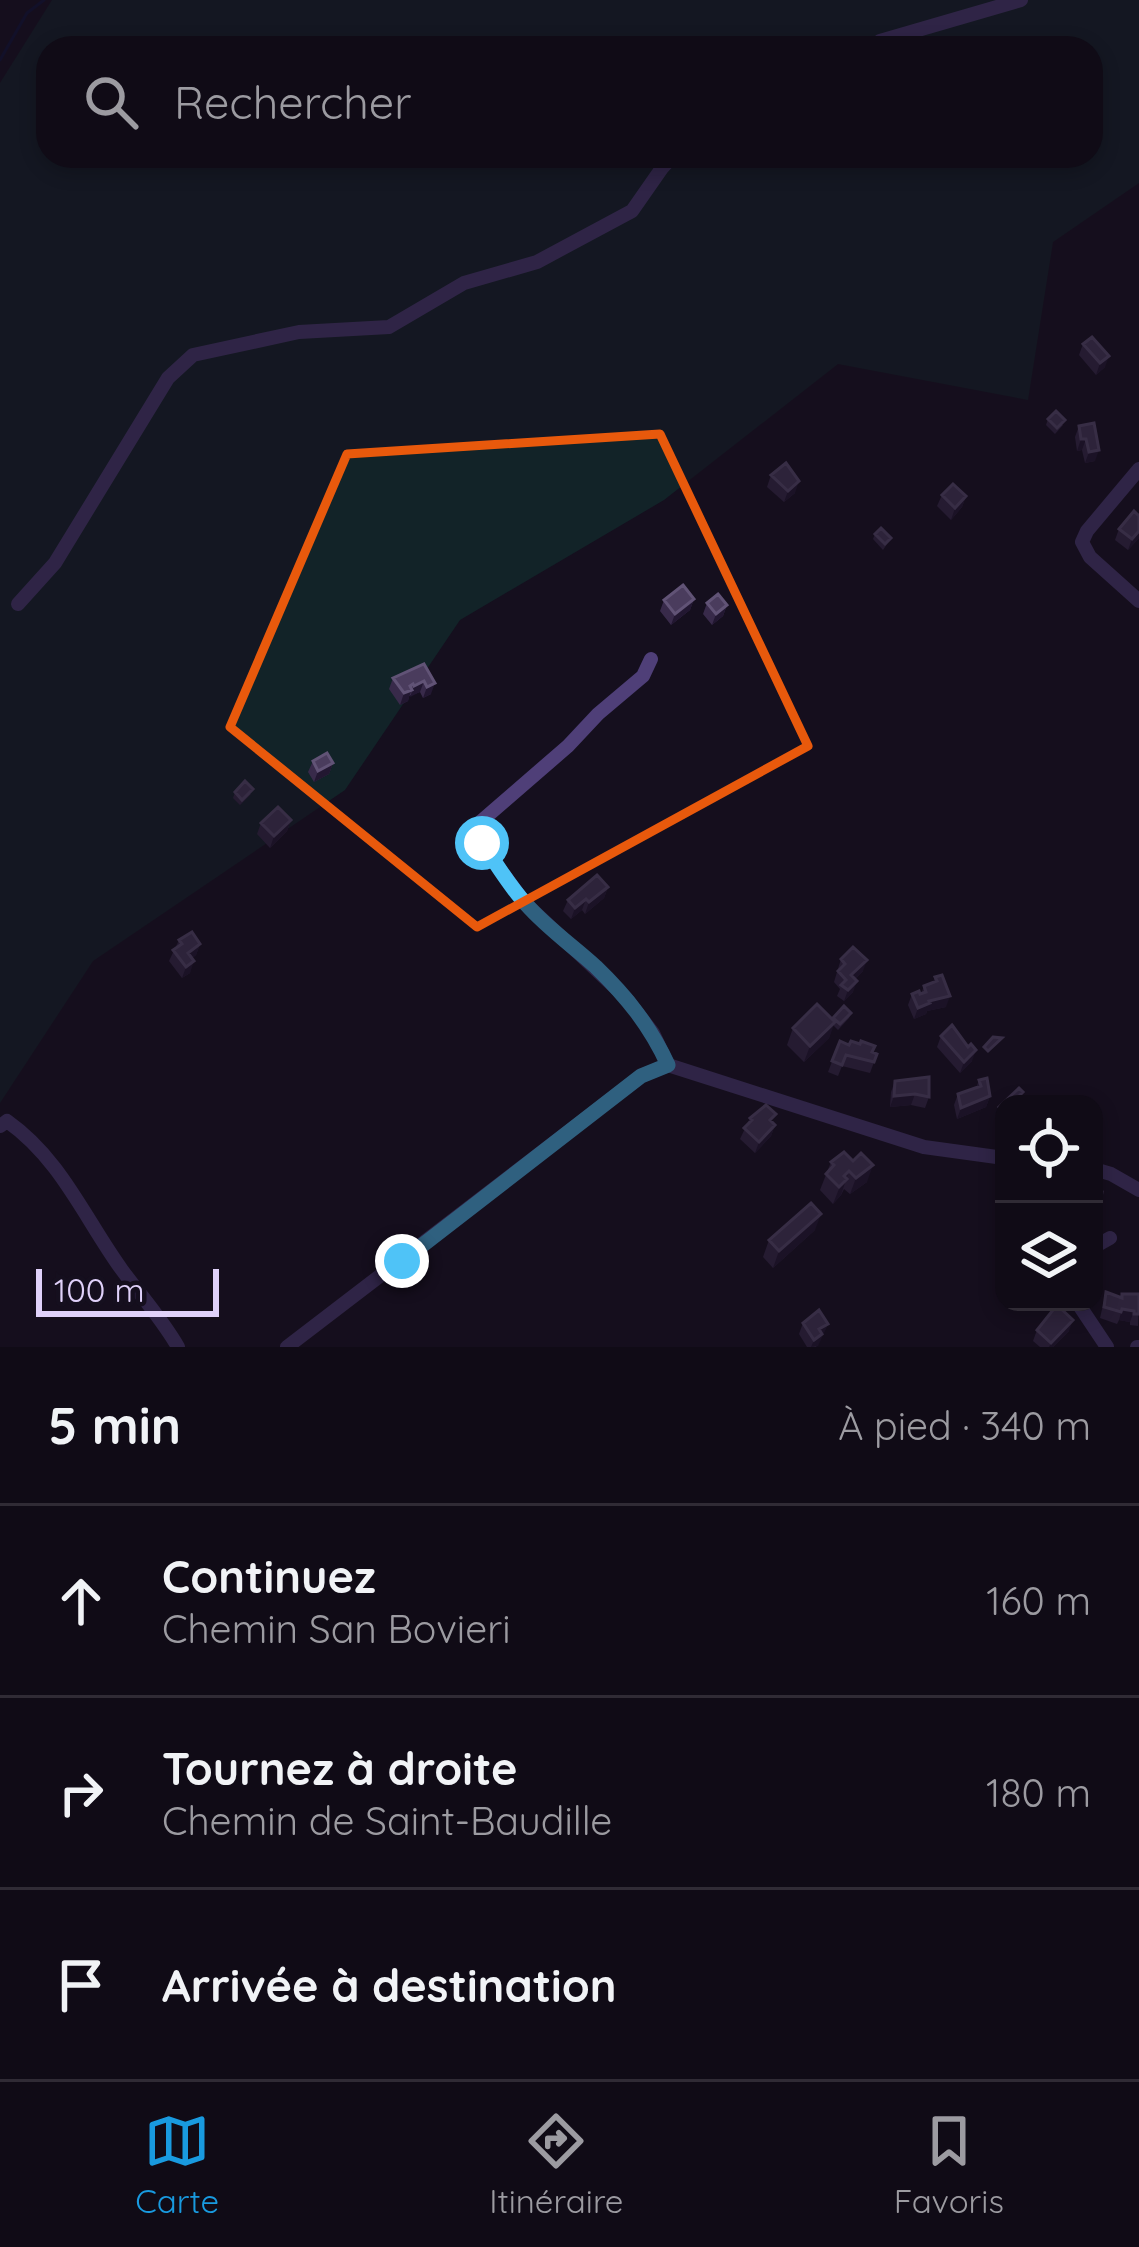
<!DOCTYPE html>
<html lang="fr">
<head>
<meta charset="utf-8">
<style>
  :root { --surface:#100b16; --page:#19141f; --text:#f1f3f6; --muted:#9c9ba1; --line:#302b35; --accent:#199adf }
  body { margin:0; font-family:Quicksand,sans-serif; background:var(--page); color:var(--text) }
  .controls { position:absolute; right:36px; bottom:36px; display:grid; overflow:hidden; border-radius:24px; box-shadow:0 6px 18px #0003 }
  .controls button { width:108px; height:108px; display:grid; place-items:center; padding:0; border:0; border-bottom:3px solid var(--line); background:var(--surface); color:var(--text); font:60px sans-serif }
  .scale { position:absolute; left:36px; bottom:30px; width:183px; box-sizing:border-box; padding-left:12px; border:6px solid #e0d1fa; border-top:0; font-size:33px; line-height:42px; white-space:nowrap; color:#e0d1fa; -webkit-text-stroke:9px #150f1e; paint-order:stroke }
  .stop { position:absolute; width:36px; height:36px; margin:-27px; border:9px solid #4fc3f7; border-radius:50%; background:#fff }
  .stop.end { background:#4fc3f7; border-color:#fff; box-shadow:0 3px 12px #0008 }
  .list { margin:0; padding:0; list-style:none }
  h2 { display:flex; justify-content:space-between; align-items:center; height:156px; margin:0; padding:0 48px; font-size:51px }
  h2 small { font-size:39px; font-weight:400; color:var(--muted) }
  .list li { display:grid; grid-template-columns:78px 1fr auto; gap:36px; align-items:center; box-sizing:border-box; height:192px; padding:0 48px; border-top:3px solid var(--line) }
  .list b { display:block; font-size:45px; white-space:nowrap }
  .list p { margin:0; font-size:39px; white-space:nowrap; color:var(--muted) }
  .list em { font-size:39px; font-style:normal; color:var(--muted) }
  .icon { flex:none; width:66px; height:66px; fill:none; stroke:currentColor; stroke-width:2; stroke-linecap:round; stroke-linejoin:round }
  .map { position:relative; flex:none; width:1139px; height:1347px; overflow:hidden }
  .search { position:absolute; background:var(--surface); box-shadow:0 6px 18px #0003; left:36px; right:36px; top:36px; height:132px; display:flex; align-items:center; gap:30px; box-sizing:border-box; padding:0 42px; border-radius:36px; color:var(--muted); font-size:45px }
  .sheet { height:732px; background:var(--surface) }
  nav { display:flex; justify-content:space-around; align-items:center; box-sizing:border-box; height:168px; border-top:3px solid var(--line); background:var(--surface); font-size:33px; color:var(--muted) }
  nav a { display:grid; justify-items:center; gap:6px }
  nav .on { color:var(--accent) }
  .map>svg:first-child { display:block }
  .green { fill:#122328; fill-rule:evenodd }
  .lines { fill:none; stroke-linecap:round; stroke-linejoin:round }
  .stream { stroke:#0e1338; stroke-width:3 }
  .street { stroke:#4f3f78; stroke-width:14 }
  .wall { fill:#382a4a }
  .shaded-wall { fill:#221731 }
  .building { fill:#4a3c5d; stroke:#615376; stroke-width:3 }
  .route { stroke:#4fc3f7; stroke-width:15 }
  .marked { fill:none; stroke:#e8590c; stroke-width:9; stroke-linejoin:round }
</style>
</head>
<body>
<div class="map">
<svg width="1139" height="1347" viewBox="0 0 1139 1347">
  <rect width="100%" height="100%" fill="#150f1e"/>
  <path class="green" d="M52,0H1139V183L1053,242L1028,400L838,364L664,500L460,620L345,790L93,961L0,1103V83ZM48,48H1091V156H48Z"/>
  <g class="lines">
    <path class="stream" d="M0,60L27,13L44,0"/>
    <path class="street" d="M871,48L880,41L1021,0
      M1139,469L1087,531L1082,542L1090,557L1139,601
      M18,604L55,563L168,378L193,355L299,332L389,327L464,283L537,262L632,211L662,168L673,156
      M651,659L643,676L598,714L568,746L471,830L524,902L625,997L653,1033L668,1065
      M0,1126L7,1121C61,1159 85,1219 122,1270C141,1296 162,1319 178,1347
      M1094,1169L1111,1174L1139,1190
      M1094,1247L1110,1238
      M1077,1302L1107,1347
      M287,1347L641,1076L668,1065L924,1147L1004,1158
      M1137,1347H1139"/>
  </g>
  <path class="wall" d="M1083,344L1105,367L1096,375L1079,355Z
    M1048,419L1063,425L1055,434L1046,425Z
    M1094,423L1095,461L1085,463L1082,450L1077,451L1075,437L1079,426Z
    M771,475L795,493L784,502L767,487Z
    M942,495L966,496L962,507L951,520L937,506Z
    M1139,513V538L1128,550L1115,540L1119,529Z
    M875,534L891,538L883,550L873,539Z
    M694,599L690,610L671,625L660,611L664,600Z
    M707,603L727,605L723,616L712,625L703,614Z
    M424,664L431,694L423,698L420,692L409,696L408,701L400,705L389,689L393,678Z
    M313,761L333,763L329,774L314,782L308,772Z
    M235,792L251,794L240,805L233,798Z
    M291,820L287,831L270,848L257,834L261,823Z
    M608,887L604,898L585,914L582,910L571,919L563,911L568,900Z
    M179,940L200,944L196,955L192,958L190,973L182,978L169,961Z
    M841,959L863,971L855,979L853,992L844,1001L837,996L840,989L834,982Z
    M935,977L946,1007L927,1011L926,1014L914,1019L908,1005L912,994H921L924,986L933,982Z
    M851,1013L849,1018L838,1030L833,1025L829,1038L804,1062L787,1045L793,1028L833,1020Z
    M941,1036L972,1061L960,1073L937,1047Z
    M840,1041L877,1054L870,1073L842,1066L838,1076L828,1072Z
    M979,1080L990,1096L986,1107L957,1119L954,1105L958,1094L976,1088Z
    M895,1081L929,1097L925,1108L911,1105L890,1107L891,1092Z
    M750,1118L773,1123L775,1125L771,1136L755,1153L740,1139Z
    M831,1162L867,1182L850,1194L844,1189L841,1195L833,1204L820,1190Z
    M815,1230L773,1268L763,1257L769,1240Z
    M1106,1292L1122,1298L1139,1294L1138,1326L1130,1325V1322L1119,1320L1117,1324L1100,1318Z
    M1046,1317L1069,1331L1053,1347H1040L1033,1341L1037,1330Z
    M803,1323L828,1324L816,1347H807L799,1334Z"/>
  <path class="shaded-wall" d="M1109,356L1105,367L1096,375L1100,363Z
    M1081,439H1086L1082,450L1077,451Z
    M1099,450L1095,461L1085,463L1089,452Z
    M799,481L795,493L784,502L788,491Z
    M966,496L962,507L951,520L955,508Z
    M1139,531V538L1128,550L1132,539Z
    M694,599L690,610L671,625L675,614Z
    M727,605L723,616L712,625L716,614Z
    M424,681L420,692L410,697L414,686Z
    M435,683L431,694L423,698L427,687Z
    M413,684L408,701L400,705L404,693Z
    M333,763L329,774L314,782L318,771Z
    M291,820L287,831L270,848L274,836Z
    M608,887L604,898L585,914L589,902Z
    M586,899L582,910L571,919L575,908Z
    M200,944L196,955L184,964L188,953Z
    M867,960L863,971L847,987L851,975Z
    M194,961L190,973L182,978L186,967Z
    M857,981L853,992L844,1001L848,990Z
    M950,996L946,1007L927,1011L926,1014L914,1019L918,1008L929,1001Z
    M835,1022L829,1038L804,1062L810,1046Z
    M976,1050L972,1061L960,1073L964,1062Z
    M915,1094L911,1105L890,1107L894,1096Z
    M990,1096L986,1107L957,1119L961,1108Z
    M775,1125L771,1136L755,1153L759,1142Z
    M873,1165L867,1182L850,1194L856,1178Z
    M849,1171L841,1195L833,1204L844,1176Z
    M821,1214L815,1230L773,1268L779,1251Z
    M1122,1309L1134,1311L1130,1322L1119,1320Z
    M1073,1320L1069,1331L1053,1347H1049L1051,1343Z
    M828,1324L818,1346L811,1347L819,1329Z"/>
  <path class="building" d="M1092,337L1109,356L1100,363L1083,344Z
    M1056,411L1065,420L1057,428L1048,419Z
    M1094,423L1099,450L1089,452L1086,439H1081L1079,426Z
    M786,463L799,481L788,491L771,475Z
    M953,484L966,496L955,508L942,495Z
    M1134,511L1139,516V531L1132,539L1119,529Z
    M881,528L891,538L885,544L875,534Z
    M683,585L694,599L675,614L664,600Z
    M718,594L727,605L716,614L707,603Z
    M424,664L435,683L427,687L424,681L414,686L413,684L410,686L412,690L404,693L393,678Z
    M327,753L333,763L318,771L313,761Z
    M245,781L253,789L242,800L235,792Z
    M278,807L291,820L274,836L261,823Z
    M597,875L608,887L589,902L586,899L575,908L568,900Z
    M192,932L200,944L188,953L194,961L186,967L173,950L182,944L179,940Z
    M853,947L867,960L851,975L857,981L848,990L841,985L846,980L838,971L845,964L841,959Z
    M942,975L950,996L929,1001L930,1003L918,1008L912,994L919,991L920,994L926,992L924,986L937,981L935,977Z
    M817,1004L835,1022L810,1046L793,1028Z
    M844,1006L851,1013L840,1024L833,1018Z
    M952,1025L968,1047L971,1044L976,1050L964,1062L941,1036Z
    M993,1037L1002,1038L988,1051L984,1047Z
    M840,1041L849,1045L851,1041L860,1044L861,1041L875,1046L872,1052L877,1054L874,1062L846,1055L842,1065L832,1061Z
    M929,1077V1097L915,1094L894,1096L895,1081Z
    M987,1078L990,1096L961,1108L958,1094L981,1086L979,1080Z
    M1019,1088L1023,1092L1011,1104H1004L1003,1111L999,1107Z
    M766,1105L776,1114L770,1120L775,1125L759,1142L744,1128L752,1120L750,1118Z
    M844,1152L853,1161L861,1153L873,1165L856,1178L849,1171L844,1176L847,1179L839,1187L826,1174L834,1165L831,1162Z
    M1094,1191L1102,1192L1097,1219H1094Z
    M811,1203L821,1214L779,1251L769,1240Z
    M1106,1292L1122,1298V1294H1139V1314H1134V1311L1122,1309L1121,1312L1104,1307Z
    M1057,1305L1073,1320L1051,1343L1037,1330Z
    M819,1310L828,1324L819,1329L822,1334L814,1340L803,1323Z"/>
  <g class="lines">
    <path class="route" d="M402,1261L641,1076L668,1065C650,1026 627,997 596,967C573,946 547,928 526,904C509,886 496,863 482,843"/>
  </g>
  <path d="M0 0H1139V1347H0ZM660,434L808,746L477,927L230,727L347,454Z" fill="#150f1e" fill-opacity=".55" fill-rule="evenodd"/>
  <path class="marked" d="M660,434L808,746L477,927L230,727L347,454Z"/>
</svg>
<div class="controls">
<button><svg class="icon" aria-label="locate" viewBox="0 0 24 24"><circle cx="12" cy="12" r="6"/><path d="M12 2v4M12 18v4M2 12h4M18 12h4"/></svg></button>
<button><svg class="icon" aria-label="layers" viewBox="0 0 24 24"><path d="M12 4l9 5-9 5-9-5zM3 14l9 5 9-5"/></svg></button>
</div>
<div class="scale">100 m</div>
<div class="stop" style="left:482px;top:843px"></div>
<div class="stop end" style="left:402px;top:1261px"></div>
<div class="search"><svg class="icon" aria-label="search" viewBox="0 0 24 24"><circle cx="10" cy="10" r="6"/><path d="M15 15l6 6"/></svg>Rechercher</div>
</div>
<section class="sheet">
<h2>5 min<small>À pied · 340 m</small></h2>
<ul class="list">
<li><svg class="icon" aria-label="ahead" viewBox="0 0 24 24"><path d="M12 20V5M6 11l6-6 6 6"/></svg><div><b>Continuez</b><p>Chemin San Bovieri</p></div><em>160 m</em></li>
<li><svg class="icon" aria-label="right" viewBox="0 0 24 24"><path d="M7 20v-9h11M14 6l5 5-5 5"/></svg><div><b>Tournez à droite</b><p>Chemin de Saint-Baudille</p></div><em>180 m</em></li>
<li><svg class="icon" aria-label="arrive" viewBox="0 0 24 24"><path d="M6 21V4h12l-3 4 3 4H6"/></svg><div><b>Arrivée à destination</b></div></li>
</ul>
</section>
<nav>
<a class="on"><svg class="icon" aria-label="map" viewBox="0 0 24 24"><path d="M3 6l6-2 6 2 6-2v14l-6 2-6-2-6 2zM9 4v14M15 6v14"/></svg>Carte</a>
<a><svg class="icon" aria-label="directions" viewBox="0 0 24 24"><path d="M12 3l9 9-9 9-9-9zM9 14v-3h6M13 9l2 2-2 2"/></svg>Itinéraire</a>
<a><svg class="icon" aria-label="saved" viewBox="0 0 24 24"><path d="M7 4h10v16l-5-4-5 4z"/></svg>Favoris</a>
</nav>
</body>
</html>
